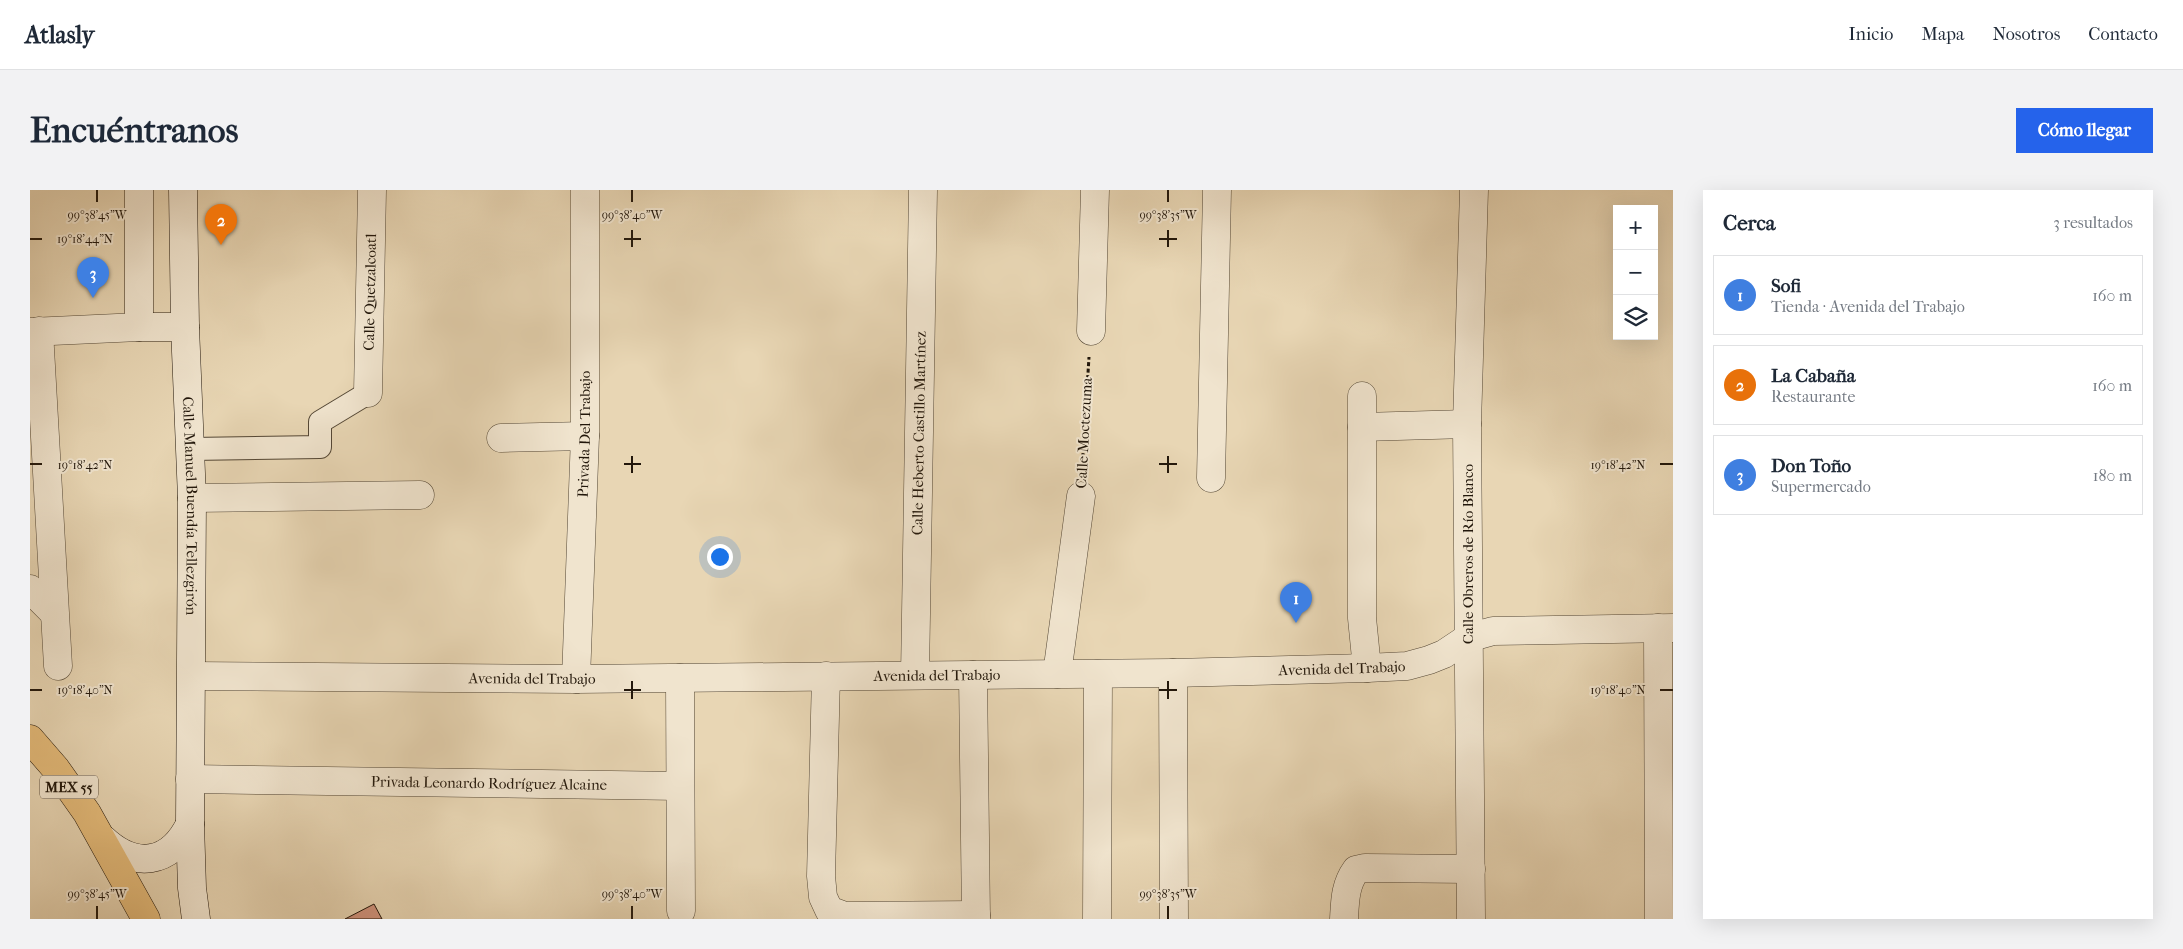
<!DOCTYPE html>
<html lang="es">
<head>
<meta charset="utf-8">
<style>
  :root { --surface:#fff; --page:#f2f2f3; --text:#1f2937; --muted:#747a83; --line:#e0e1e3; --accent:#2563eb }
  body { margin:0; font-family:"IM FELL French Canon",serif; background:var(--page); color:var(--text) }
  .controls { position:absolute; right:15px; top:15px; display:grid; overflow:hidden; border-radius:0px; box-shadow:0 5px 20px #0002 }
  .controls button { width:45px; height:45px; display:grid; place-items:center; padding:0; border:0; border-bottom:1px solid var(--line); background:var(--surface); color:var(--text); font:25px sans-serif }
  .you { position:absolute; left:689px; top:366px; width:18px; height:18px; margin:-12px; border:4px solid #fff; border-radius:50%; background:#1a73e8; box-shadow:0 0 0 8px #1a73e833 }
  .badge { display:grid; place-items:center; width:32px; height:32px; border-radius:50%; background:var(--accent); color:#fff; font-size:16px; font-weight:700 }
  .pin { position:absolute; translate:-50% -41px; filter:drop-shadow(0 1px 2px #0008) }
  .pin::after { content:''; position:absolute; top:26px; width:18px; height:15px; background:inherit; clip-path:polygon(0 0,100% 0,50% 100%) }
  .list { margin:0; padding:0; list-style:none }
  h2 { display:flex; justify-content:space-between; align-items:center; height:65px; margin:0; padding:0 20px; font-size:21px }
  h2 small { font-size:16px; font-weight:400; color:var(--muted) }
  .list li { display:grid; grid-template-columns:32px 1fr auto; gap:15px; align-items:center; box-sizing:border-box; height:80px; margin:0 10px 10px; padding:0 10px; border:1px solid var(--line); border-radius:0px }
  .list b { display:block; font-size:19px; white-space:nowrap }
  .list p { margin:0; font-size:16px; white-space:nowrap; color:var(--muted) }
  .list em { font-size:16px; font-style:normal; color:var(--muted) }
  .icon { flex:none; width:28px; height:28px; fill:none; stroke:currentColor; stroke-width:2; stroke-linecap:round; stroke-linejoin:round }
  .map { position:relative; flex:none; width:1643px; height:729px; overflow:hidden; border-radius:0px }
  header { display:flex; align-items:center; gap:30px; box-sizing:border-box; height:70px; padding:0 25px; background:var(--surface); border-bottom:1px solid var(--line) }
  header strong { font-size:24px }
  nav { display:flex; gap:28px; margin-inline-start:auto; font-size:18px }
  .intro { display:flex; align-items:center; justify-content:space-between; box-sizing:border-box; height:120px; padding:0 30px }
  h1 { margin:0; font-size:35px }
  .button { padding:12px 22px; border-radius:0px; background:var(--accent); color:#fff; font-size:18px; font-weight:700 }
  main { display:flex; gap:30px; padding:0 30px }
  aside { flex:1; background:var(--surface); border-radius:0px; box-shadow:0 5px 20px #0002 }
  .map>svg:first-child { display:block }
  .building { fill:#d0937d; stroke:#22170b }
  .lines { fill:none; stroke-linecap:round; stroke-linejoin:round }
  .pedestrian-casing { stroke:#544735; stroke-width:24 }
  .minor-casing { stroke:#544735; stroke-width:29 }
  .secondary-casing { stroke:#22170b; stroke-width:29 }
  .trunk-casing { stroke:#22170b; stroke-width:29 }
  .path { stroke:#22170b; stroke-width:3; stroke-dasharray:4 2.5; stroke-linecap:butt }
  .pedestrian { stroke:#f0e4ce; stroke-width:22 }
  .minor { stroke:#f0e4ce; stroke-width:28 }
  .secondary { stroke:#f0e4ce; stroke-width:28 }
  .trunk { stroke:#e4bb7a; stroke-width:28 }
  .ticks { fill:none; stroke:#22170b; stroke-width:2 }
  .labels { text-anchor:middle; dominant-baseline:central; stroke-width:4; stroke-linejoin:round; paint-order:stroke }
  .shield { fill:#f0e4ce; stroke:#605446; stroke-width:1 }
  .shield-label { font-size:14px; font-weight:bold; fill:#22170b }
  .street-label { font-size:15px; fill:#22170b; stroke:#f0e4ce }
  .ticks-label { font-size:12px; text-anchor:middle; fill:#22170b; stroke:#f0e4ce; stroke-width:4; stroke-linejoin:round; paint-order:stroke }
</style>
</head>
<body>
<header>
<strong>Atlasly</strong>
<nav><a>Inicio</a><a>Mapa</a><a>Nosotros</a><a>Contacto</a></nav>
</header>
<div class="intro"><h1>Encuéntranos</h1><a class="button">Cómo llegar</a></div>
<main>
<div class="map">
<svg width="1643" height="729" viewBox="0 0 1643 729">
  <rect width="100%" height="100%" fill="#e8d6b4"/>
  <filter id="stains"><feTurbulence type="fractalNoise" baseFrequency=".004" numOctaves="4"/><feColorMatrix values="0 0 0 0 .2 0 0 0 0 .09 0 0 0 0 .02 0 0 0 .5 -.17"/></filter>
  <radialGradient id="worn" r=".72"><stop offset=".6" stop-color="#630" stop-opacity="0"/><stop offset="1" stop-color="#630" stop-opacity=".3"/></radialGradient>
  <path class="building" d="M344,714L352,729H315Z"/>
  <g class="lines">
    <defs>
      <path id="pedestrian" d="M161,259L290,257V232L338,203"/>
      <g id="minor">
        <path d="M9,141L28,476"/>
        <path d="M1061,141L1065,0"/>
        <path d="M0,142L109,137"/>
        <path id="s1" d="M338,203L342,0"/>
        <path d="M1332,206V428L1337,478"/>
        <path d="M1332,237L1437,234"/>
        <path d="M471,248L555,246"/>
        <path d="M1181,288L1187,0"/>
        <path d="M162,308L390,305"/>
        <path d="M0,399L24,423"/>
        <path d="M1628,438L1629,729"/>
        <path d="M1143,483L1144,729"/>
        <path d="M1027,484L1051,306"/>
        <path id="s2" d="M885,485L893,0"/>
        <path d="M943,485L946,729"/>
        <path id="s3" d="M162,486L546,489L1143,483L1337,478L1377,476L1399,470L1414,464L1438,448L1463,441L1643,438"/>
        <path d="M796,486L791,686L793,707L799,720L815,726L946,725"/>
        <path d="M650,488L651,721"/>
        <path id="s4" d="M546,489L555,246V0"/>
        <path id="s5" d="M160,589L650,596"/>
        <path d="M1067,729L1068,484"/>
        <path d="M1314,729C1315,711 1315,695 1326,680L1335,678L1441,679"/>
        <path d="M1441,729L1437,234L1444,0"/>
      </g>
      <g id="secondary">
        <path d="M109,0V137H155"/>
        <path id="s6" d="M153,0L155,137L162,308L160,634L162,698L166,729"/>
        <path d="M73,649C105,679 140,675 160,634"/>
      </g>
      <path id="trunk" d="M0,549L26,579L57,623L116,729"/>
    </defs>
    <use href="#pedestrian" class="pedestrian-casing"/>
    <use href="#minor" class="minor-casing"/>
    <use href="#secondary" class="secondary-casing"/>
    <use href="#trunk" class="trunk-casing"/>
    <path class="path" d="M1052,280L1059,167"/>
    <use href="#pedestrian" class="pedestrian"/>
    <use href="#minor" class="minor"/>
    <use href="#secondary" class="secondary"/>
    <use href="#trunk" class="trunk"/>
  </g>
  <path class="ticks" d="M67,0V12M602,0V12M1138,0V12M602,40V57M1138,40V57M0,49H12M594,49H611M1129,49H1147M602,266V283M1138,266V283M0,274H12M594,274H611M1129,274H1147M1630,274H1643M602,491V509M1138,491V509M0,500H12M594,500H611M1129,500H1147M1630,500H1643M67,716V729M602,716V729M1138,716V729"/>
  <g class="labels">
    <rect class="shield" x="10" y="585.5" width="58" height="23" rx="4"/>
    <g class="shield-label">
      <text x="39" y="597">MEX 55</text>
    </g>
    <g class="street-label">
      <text stroke="none"><textPath href="#s1" startOffset="101">Calle Quetzalcoatl</textPath></text>
      <text stroke="none"><textPath href="#s2" startOffset="242">Calle Heberto Castillo Martínez</textPath></text>
      <text transform="translate(1054 243) rotate(-87)">Calle Moctezuma</text>
      <text stroke="none"><textPath href="#s4" startOffset="245">Privada Del Trabajo</textPath></text>
      <text stroke="none"><textPath href="#s6" startOffset="316">Calle Manuel Buendía Tellezgirón</textPath></text>
      <text transform="translate(1438 364) rotate(-90)">Calle Obreros de Río Blanco</text>
      <text stroke="none"><textPath href="#s3" startOffset="1150">Avenida del Trabajo</textPath></text>
      <text stroke="none"><textPath href="#s3" startOffset="745">Avenida del Trabajo</textPath></text>
      <text stroke="none"><textPath href="#s3" startOffset="340">Avenida del Trabajo</textPath></text>
      <text stroke="none"><textPath href="#s5" startOffset="299">Privada Leonardo Rodríguez Alcaine</textPath></text>
    </g>
  </g>
  <g class="ticks-label">
    <text x="67" y="29">99°38'45"W</text>
    <text x="602" y="29">99°38'40"W</text>
    <text x="1138" y="29">99°38'35"W</text>
    <text x="55" y="53">19°18'44"N</text>
    <text x="55" y="279">19°18'42"N</text>
    <text x="1588" y="279">19°18'42"N</text>
    <text x="55" y="504">19°18'40"N</text>
    <text x="1588" y="504">19°18'40"N</text>
    <text x="67" y="708">99°38'45"W</text>
    <text x="602" y="708">99°38'40"W</text>
    <text x="1138" y="708">99°38'35"W</text>
  </g>
  <rect width="100%" height="100%" filter="url(#stains)"/>
  <rect width="100%" height="100%" fill="url(#worn)"/>
</svg>
<div class="controls">
<button>+</button>
<button>−</button>
<button><svg class="icon" aria-label="layers" viewBox="0 0 24 24"><path d="M12 4l9 5-9 5-9-5zM3 14l9 5 9-5"/></svg></button>
</div>
<div class="you"></div>
<div class="pin badge" style="left:1266px;top:433px;background:#3f7fe0">1</div>
<div class="pin badge" style="left:191px;top:55px;background:#e8710a">2</div>
<div class="pin badge" style="left:63px;top:108px;background:#3f7fe0">3</div>
</div>
<aside>
<h2>Cerca<small>3 resultados</small></h2>
<ul class="list">
<li><span class="badge" style="background:#3f7fe0">1</span><div><b>Sofi</b><p>Tienda · Avenida del Trabajo</p></div><em>160 m</em></li>
<li><span class="badge" style="background:#e8710a">2</span><div><b>La Cabaña</b><p>Restaurante</p></div><em>160 m</em></li>
<li><span class="badge" style="background:#3f7fe0">3</span><div><b>Don Toño</b><p>Supermercado</p></div><em>180 m</em></li>
</ul>
</aside>
</main>
</body>
</html>
